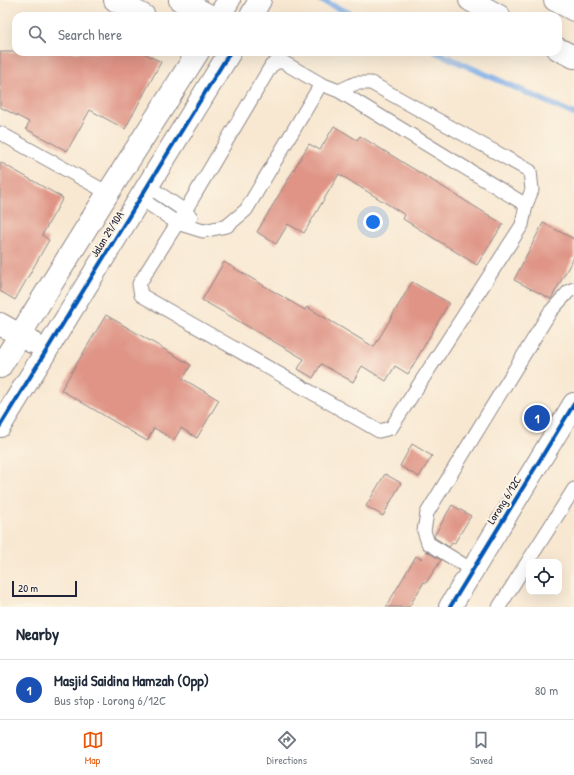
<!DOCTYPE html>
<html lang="en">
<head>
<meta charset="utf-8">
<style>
  :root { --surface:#fff; --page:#f6f6f7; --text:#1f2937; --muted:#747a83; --line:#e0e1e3; --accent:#ea580c }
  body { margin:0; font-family:"Patrick Hand",sans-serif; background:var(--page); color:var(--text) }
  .controls { position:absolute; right:12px; bottom:12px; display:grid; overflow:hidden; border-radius:8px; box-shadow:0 4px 16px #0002 }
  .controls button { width:36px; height:36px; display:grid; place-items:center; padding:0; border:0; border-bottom:1px solid var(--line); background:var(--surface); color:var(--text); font:20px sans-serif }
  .scale { position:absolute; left:12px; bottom:10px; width:65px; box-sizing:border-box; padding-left:4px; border:2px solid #22223b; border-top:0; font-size:11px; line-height:14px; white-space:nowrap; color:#22223b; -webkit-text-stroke:3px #fcf5e5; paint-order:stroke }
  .you { position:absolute; left:373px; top:222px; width:14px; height:14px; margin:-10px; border:3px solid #fff; border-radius:50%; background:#1a73e8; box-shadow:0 0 0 6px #1a73e833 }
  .badge { display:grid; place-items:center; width:26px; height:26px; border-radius:50%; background:var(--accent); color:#fff; font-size:13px; font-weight:700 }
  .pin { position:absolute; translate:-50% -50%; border:2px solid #fff; box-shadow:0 1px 4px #0006 }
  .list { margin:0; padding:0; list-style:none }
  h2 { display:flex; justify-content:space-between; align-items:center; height:52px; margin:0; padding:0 16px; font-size:17px }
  h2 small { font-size:13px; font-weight:400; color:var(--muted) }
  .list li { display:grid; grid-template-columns:26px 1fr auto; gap:12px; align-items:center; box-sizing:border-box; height:60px; padding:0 16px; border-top:1px solid var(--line) }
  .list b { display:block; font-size:15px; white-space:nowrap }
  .list p { margin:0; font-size:13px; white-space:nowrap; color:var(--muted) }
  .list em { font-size:13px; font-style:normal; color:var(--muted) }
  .icon { flex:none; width:22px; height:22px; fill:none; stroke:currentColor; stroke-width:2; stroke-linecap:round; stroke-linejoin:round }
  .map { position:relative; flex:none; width:574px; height:607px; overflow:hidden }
  .search { position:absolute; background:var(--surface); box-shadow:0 4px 16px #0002; left:12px; right:12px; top:12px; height:44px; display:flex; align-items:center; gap:10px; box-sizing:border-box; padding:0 14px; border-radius:12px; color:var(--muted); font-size:15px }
  .sheet { height:112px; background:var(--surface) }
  nav { display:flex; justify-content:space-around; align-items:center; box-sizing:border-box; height:56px; border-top:1px solid var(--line); background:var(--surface); font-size:11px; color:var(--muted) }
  nav a { display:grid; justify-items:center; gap:2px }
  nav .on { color:var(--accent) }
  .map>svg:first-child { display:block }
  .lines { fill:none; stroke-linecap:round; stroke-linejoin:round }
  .stream { stroke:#80afea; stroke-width:6 }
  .building { fill:#df9486 }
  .lane-casing { stroke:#8d8586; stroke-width:15 }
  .street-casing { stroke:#8d8586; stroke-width:24 }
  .primary-casing { stroke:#8d8586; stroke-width:24 }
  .lane { stroke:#fff; stroke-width:13 }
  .street { stroke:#fff; stroke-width:22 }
  .primary { stroke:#fff; stroke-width:22 }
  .cycleway-casing { stroke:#fcf5e5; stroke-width:6 }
  .cycleway { stroke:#0057b8; stroke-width:4 }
  .labels { text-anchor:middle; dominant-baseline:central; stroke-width:4; stroke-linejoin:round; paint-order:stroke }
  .street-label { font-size:11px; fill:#22223b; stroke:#fcf5e5 }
</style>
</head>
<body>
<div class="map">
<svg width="574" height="607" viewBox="0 0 574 607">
  <rect width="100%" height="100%" fill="#fcf5e5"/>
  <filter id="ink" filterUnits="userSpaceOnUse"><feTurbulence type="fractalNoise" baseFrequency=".025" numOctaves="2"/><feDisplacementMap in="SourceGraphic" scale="8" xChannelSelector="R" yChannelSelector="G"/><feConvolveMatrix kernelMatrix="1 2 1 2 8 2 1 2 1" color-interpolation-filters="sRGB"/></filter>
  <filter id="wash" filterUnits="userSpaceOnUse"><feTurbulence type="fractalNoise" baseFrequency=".012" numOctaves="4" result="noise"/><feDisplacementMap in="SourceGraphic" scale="16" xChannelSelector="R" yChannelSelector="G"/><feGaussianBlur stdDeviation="0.9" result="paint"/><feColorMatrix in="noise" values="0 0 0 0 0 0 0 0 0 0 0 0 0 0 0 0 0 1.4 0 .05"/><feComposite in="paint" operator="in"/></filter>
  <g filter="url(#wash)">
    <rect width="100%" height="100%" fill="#f8e8d2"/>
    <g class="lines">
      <path class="stream" d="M320,0L356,16
        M436,52L574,114"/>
    </g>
    <g id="blocks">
      <path class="building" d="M0,52H142L161,62L125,129L90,110L67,151L26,129L29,122L0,107Z
        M334,126L357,140L360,136L503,224L477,265L403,219L405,215L339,174L304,233L288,224L276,244L257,232L309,144L320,150Z
        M0,162L63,198L42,235L49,240L15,300L0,291Z
        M543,223L574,239V257L551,299L514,280Z
        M224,262L305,310L307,307L374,347L412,282L449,303L408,374L395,366L386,381L362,366L353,382L321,364L313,378L298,369L304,359L202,300Z
        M106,315L191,365L183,379L219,400L197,438L181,428L174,440L154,428L147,441L61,390Z
        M412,444L432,456L419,477L400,466Z
        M385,474L401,483L383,516L366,506Z
        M452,505L471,516L454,544L452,543L449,547L435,538L434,536Z
        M426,551L441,560L426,583L424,582L409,607H386L416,556L421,559Z"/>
    </g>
  </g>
  <g filter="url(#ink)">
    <use href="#blocks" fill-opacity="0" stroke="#8d8586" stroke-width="1"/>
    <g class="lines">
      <defs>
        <path id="lane" d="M339,91L356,83H371L530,171L532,190L526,205L522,225L391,428L379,431L141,295L139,284L185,211L271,66L277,62H283L321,84L339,91L526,205
          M0,133L108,193
          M148,186L185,211L191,217
          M140,198L177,223L203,231L227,226L246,210L321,84
          M472,570L428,543L424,531L427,513L550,312L569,291L574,289
          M499,607L574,489"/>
        <path id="street" d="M115,0L144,16
          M180,0L210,16
          M219,16L229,0
          M251,16L260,0
          M0,324L32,342
          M0,367L108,193L198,52
          M0,426L230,52
          M450,607L574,404"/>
        <path id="primary" d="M470,0L499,16
          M555,0L574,10
          M558,49L574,57"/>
      </defs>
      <use href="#lane" class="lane-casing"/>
      <use href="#street" class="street-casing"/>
      <use href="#primary" class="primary-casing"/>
      <use href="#lane" class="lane"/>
      <use href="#street" class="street"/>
      <use href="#primary" class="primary"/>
      <defs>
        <path id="cycleway" d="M0,426L230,52
          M450,607L574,404"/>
      </defs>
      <use href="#cycleway" class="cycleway-casing"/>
      <use href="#cycleway" class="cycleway"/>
    </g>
  </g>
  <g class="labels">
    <g class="street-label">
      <text transform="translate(107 234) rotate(-58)">Jalan 29/10A</text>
      <text transform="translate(504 500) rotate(-58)">Lorong 6/12C</text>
    </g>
  </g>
</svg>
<div class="controls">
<button><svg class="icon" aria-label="locate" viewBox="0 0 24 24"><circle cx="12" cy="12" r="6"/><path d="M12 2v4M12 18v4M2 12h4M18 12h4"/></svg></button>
</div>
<div class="scale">20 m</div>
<div class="you"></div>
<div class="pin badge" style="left:537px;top:418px;background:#1a4fb4">1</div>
<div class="search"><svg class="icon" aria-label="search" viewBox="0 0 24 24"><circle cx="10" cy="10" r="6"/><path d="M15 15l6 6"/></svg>Search here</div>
</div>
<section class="sheet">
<h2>Nearby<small></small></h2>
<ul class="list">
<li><span class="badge" style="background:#1a4fb4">1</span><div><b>Masjid Saidina Hamzah (Opp)</b><p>Bus stop · Lorong 6/12C</p></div><em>80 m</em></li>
</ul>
</section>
<nav>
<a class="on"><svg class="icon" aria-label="map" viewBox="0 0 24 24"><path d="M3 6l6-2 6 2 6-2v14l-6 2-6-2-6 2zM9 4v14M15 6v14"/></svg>Map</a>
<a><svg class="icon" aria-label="directions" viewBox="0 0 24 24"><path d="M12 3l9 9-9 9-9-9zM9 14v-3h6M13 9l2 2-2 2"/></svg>Directions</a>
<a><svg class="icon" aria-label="saved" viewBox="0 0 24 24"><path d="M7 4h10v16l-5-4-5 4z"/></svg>Saved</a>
</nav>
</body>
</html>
